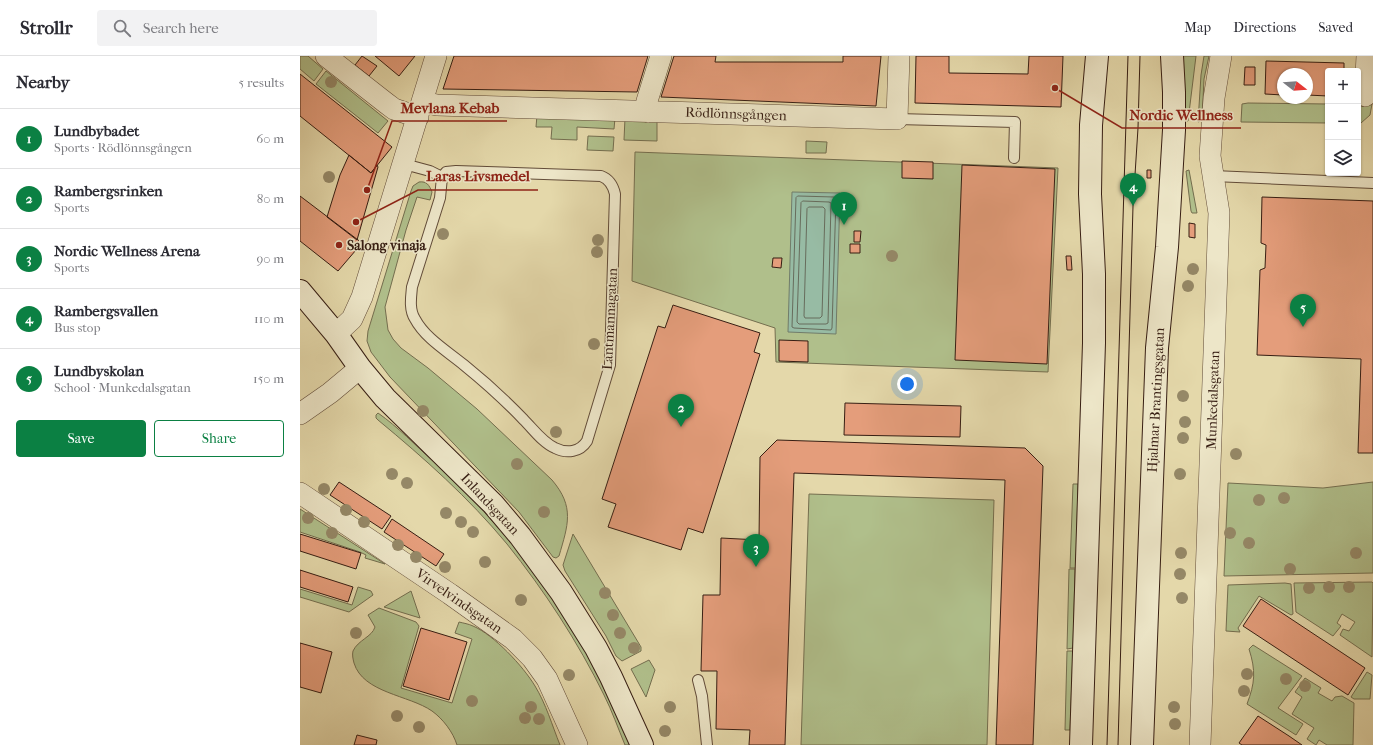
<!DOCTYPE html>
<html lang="en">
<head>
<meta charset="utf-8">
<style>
  :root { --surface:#fff; --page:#f2f2f3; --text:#2b2b33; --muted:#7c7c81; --line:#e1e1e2; --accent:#0b8043 }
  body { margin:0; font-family:"IM FELL French Canon",serif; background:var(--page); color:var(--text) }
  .controls { position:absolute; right:12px; top:12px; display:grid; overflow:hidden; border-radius:4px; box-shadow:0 1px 3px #0004 }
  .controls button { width:36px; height:36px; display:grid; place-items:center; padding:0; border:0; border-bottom:1px solid var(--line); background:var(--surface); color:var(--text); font:20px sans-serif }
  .compass { position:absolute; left:977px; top:12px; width:36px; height:36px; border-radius:50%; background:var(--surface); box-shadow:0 1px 3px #0004; rotate:107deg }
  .you { position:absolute; left:607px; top:328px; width:14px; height:14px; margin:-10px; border:3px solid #fff; border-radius:50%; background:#1a73e8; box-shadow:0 0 0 6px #1a73e833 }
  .badge { display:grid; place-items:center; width:26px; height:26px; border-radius:50%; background:var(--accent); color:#fff; font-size:13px; font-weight:700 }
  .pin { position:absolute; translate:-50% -33px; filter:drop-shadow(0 1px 2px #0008) }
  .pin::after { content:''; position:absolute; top:21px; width:14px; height:12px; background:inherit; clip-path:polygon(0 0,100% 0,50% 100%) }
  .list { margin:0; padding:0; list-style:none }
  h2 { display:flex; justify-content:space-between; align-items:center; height:52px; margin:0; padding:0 16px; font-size:17px }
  h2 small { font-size:13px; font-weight:400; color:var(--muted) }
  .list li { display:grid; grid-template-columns:26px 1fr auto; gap:12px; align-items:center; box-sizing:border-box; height:60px; padding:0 16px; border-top:1px solid var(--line) }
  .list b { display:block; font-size:15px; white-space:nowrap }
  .list p { margin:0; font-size:13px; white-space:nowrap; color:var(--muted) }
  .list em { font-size:13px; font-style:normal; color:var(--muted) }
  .actions { display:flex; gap:8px; padding:12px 16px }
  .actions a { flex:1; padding:9px 0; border:1px solid var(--accent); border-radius:4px; text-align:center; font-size:14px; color:var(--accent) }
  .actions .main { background:var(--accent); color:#fff }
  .icon { flex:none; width:22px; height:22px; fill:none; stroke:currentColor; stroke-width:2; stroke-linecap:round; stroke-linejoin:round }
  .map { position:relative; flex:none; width:1073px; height:689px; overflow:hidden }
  header { display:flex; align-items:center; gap:24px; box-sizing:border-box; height:56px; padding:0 20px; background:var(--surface); border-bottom:1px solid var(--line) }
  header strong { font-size:19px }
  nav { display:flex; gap:22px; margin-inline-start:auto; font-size:14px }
  .search { width:280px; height:36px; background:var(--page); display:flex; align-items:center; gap:10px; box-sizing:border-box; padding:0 14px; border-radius:4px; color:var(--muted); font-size:15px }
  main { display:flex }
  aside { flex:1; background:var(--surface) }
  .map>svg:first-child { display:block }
  .green { fill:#b0bf8b; stroke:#746e4f }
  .water { fill:#97bba4; stroke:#717c6a }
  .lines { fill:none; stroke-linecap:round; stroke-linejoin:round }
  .shore { stroke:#676c5c; stroke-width:1 }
  .building { fill:#e49d7b; stroke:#371e13 }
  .lane-casing { stroke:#624c39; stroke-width:12 }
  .street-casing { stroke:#624c39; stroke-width:22 }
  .secondary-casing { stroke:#371e13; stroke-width:24 }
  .lane { stroke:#ede6c8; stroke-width:10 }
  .street { stroke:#ede6c8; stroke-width:21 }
  .secondary { stroke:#ede6c8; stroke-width:22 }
  .tram { stroke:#371e13; stroke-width:1 }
  .tree { fill:#958867 }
  .poi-dot { fill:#8f2418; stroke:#ede6c8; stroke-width:1.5 }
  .labels { text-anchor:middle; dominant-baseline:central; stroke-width:3; stroke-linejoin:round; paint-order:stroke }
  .street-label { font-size:14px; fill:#371e13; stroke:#ede6c8 }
  .poi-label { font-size:14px; font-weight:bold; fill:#371e13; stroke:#ede6c8; text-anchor:start }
  .leader { fill:none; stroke:#8f2418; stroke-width:1.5 }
  .callout-dot { fill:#8f2418; stroke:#ede6c8; stroke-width:1.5 }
  .callout-label { font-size:15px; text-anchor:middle; font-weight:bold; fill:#8f2418; stroke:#ede6c8; stroke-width:3; stroke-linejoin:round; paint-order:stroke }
</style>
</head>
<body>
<header>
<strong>Strollr</strong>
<div class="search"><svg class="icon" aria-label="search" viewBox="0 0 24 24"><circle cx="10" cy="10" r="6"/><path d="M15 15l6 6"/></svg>Search here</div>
<nav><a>Map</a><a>Directions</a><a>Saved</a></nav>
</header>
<main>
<aside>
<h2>Nearby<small>5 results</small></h2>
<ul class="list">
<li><span class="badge">1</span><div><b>Lundbybadet</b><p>Sports · Rödlönnsgången</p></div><em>60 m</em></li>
<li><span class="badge">2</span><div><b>Rambergsrinken</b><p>Sports</p></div><em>80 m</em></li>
<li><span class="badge">3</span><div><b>Nordic Wellness Arena</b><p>Sports</p></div><em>90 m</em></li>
<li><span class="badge">4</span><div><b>Rambergsvallen</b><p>Bus stop</p></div><em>110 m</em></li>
<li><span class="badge">5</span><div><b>Lundbyskolan</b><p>School · Munkedalsgatan</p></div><em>150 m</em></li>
</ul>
<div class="actions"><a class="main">Save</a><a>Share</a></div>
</aside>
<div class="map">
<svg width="1073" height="689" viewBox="0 0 1073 689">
  <rect width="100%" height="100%" fill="#e4d8aa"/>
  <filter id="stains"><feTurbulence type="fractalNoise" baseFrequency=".005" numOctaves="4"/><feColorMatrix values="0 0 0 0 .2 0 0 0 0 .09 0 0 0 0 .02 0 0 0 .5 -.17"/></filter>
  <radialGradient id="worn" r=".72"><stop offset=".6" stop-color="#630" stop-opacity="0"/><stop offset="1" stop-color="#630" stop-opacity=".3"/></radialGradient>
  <path class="green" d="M0,0H8L23,13L14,25L0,13Z
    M879,0H896L888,65L880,64Z
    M904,0H909L904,23L902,64L898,66L901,19Z
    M26,15L88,65L78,77L16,28Z
    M948,47L1028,48V67L941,66L942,48Z
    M1058,48H1072L1070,59L1061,67H1058Z
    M237,59L315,62L314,73L277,71V84L251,83L252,71H236Z
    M325,62L357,63V85L324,84Z
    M288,80L314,81L313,95L287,94Z
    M506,85L527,86L526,97H506Z
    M335,96L758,112L748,316L476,306L475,272L332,225Z
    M889,114L897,157H892L891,155L886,115Z
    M119,126C127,125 129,129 132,136L130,144L117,141L106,174L85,251L88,274L93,283L101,292L128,312L177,353L252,424C275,451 268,469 259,500L256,502L253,501L219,456L90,321L71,296L67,285L68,275L111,135L113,130Z
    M78,357C98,371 115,389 133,405C180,448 222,496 258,549C287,593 309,641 330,689H325C318,672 312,655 304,639C278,586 244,534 207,488C169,442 124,402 78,364L76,362V359Z
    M1073,426V517L924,520L928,427L1023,432Z
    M773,428H778L776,512H770Z
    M509,438L694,444L687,689H501Z
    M0,453L85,508L65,502L66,499L60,496L0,476Z
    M273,478L341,591V595L322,605L316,600L306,580L265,515L263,509Z
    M769,513H775L773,592L767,593Z
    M1072,526L1073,527L1072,601L1040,579L1043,573L1049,575L1055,566L1042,558L1037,567L1041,570L1033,580L996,556L994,527Z
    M985,527L991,528L993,558L991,559L959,540L938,572L940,576L926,575L928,529Z
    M58,531L71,535L73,539L49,556L0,541V533L52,549Z
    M111,535L120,562L84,551Z
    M79,552L116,566L119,570L101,632L152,647L172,583L155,577L159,566C163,567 169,568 173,570C194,579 223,610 235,630C246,648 252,669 260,689H157C153,676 143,663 132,655C109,639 63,637 54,607C53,603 52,599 53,595C58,584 72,581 75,571L68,559Z
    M953,589L1002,620L978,652L1003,668L996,679L947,648C955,627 956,615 949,593Z
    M767,595H773L770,674H765Z
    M349,604L355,614L346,641L331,613Z
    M1067,616L1072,619L1070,643H1054L1051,641Z
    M1005,622L1021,632L1018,637L1032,645L1035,641L1042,640L1054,647L1053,689H1027L1019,684L1016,689L1007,683L1014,672L992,658L1002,641L995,636Z"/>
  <path class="water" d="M492,136L540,137L536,278L488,276Z"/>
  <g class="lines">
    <path class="shore" d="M498,140L534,141L536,142L532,272L531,274L494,272L492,271L496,142Z
      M503,145L529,146L531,147L528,267L526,268H499L497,266L501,147Z
      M509,151H523L525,153L522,260L520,262H505L504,260L507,153Z"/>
  </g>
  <path class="building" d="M62,0L77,10L69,20L55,9Z
    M75,0H115L99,20Z
    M154,0H348L337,36L143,33Z
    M374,0H416L415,6H543V0H581L576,50L361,41Z
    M616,0H649V17L728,18L729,0H763L761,51L615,47Z
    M966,5L1044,7V15H1028V40L1007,39V18H983V39L965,38Z
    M945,11H955V29H944Z
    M0,18L92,91L71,117L0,60Z
    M49,99L71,117L77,109L78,111L57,184L27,161L40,119Z
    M602,105L633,106V123L602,122Z
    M662,109L755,113L747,308L655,304Z
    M847,114H851V122H847Z
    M0,140L62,187L38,215L0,185Z
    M962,141L1073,145V397H1058L1061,303L957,299L960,214L965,212L966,189L961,187Z
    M889,167L895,168V182L889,181Z
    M554,175H561L560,186H554Z
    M550,188H560V197H550Z
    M766,200H771L772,214H767Z
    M473,202H482L481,212L472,211Z
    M373,249L460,277L454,296L460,298L403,477L388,472L381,494L308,471L316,448L302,443L358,270L365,272Z
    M479,284L508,285V306L479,305Z
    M545,347L661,350L660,381L544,379Z
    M477,384L725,392L743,410L733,689H696L705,424L494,417L485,689H449L450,674L416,673L417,615H401L403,539H420L421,482L459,484L460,401Z
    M39,426L91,460L82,473L30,439Z
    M92,463L144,498L136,510L84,476Z
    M0,478L61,497L56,513L0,495Z
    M0,514L53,531L48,546L0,531Z
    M961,543L1065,612L1048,639L943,570Z
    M121,572L167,586L149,644L103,630Z
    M0,587L32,596L21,637L0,631Z
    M958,660L989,680L1002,689H942L939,687Z
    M57,679L77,684L76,689H54Z"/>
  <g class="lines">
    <defs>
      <path id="lane" d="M597,63L715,66L714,102
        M104,108L130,115L142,121L146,116L156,115L301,120C309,123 313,129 315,138L310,309L287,385C280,396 267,398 255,392C243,387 233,373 224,364C205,344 185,326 164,309C147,295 125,282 115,263C109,254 111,241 112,231L140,142L142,121
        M913,120L1073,127
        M398,624L402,640L407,689"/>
      <path id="street" d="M26,0L86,47L94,53L118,61
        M1065,40L1067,0
        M122,46L137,49L597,63L599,0
        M348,56L347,45L361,0
        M36,278L52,263L62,241L136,0
        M0,358L30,337L60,312
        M0,437L150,538L213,583L232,602L247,623L277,689
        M900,689L919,157L910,100L914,42L921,0"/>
      <path id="secondary" d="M0,235L36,278L60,312L85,342L193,448L220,480L261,536L296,592L311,621L342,689
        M781,689L794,287V218L790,138L791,69L797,0
        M842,689L857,292L867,191L874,74V36L872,0"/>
    </defs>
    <use href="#lane" class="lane-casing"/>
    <use href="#street" class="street-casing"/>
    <use href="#secondary" class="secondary-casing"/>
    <use href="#lane" class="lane"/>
    <use href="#street" class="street"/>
    <use href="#secondary" class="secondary"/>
    <path class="tram" d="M807,689L828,0
      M818,689L833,150L838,72L840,0"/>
  </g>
  <g class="tree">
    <circle cx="31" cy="26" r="6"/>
    <circle cx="29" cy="121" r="6"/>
    <circle cx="143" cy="178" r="6"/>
    <circle cx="298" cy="184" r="6"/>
    <circle cx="297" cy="196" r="6"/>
    <circle cx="592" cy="200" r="6"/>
    <circle cx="893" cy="213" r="6"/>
    <circle cx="888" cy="230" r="6"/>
    <circle cx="294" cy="288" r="6"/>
    <circle cx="883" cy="340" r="6"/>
    <circle cx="123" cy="355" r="6"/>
    <circle cx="885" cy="366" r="6"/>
    <circle cx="256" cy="376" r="6"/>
    <circle cx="883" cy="382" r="6"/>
    <circle cx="936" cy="398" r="6"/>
    <circle cx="217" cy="408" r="6"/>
    <circle cx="92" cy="418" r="6"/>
    <circle cx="880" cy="418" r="6"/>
    <circle cx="107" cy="427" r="6"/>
    <circle cx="24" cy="433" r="6"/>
    <circle cx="984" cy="442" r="6"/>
    <circle cx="959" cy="444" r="6"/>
    <circle cx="46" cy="454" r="6"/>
    <circle cx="244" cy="456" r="6"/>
    <circle cx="146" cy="457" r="6"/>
    <circle cx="8" cy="462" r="6"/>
    <circle cx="64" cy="466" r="6"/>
    <circle cx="161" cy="466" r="6"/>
    <circle cx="173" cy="476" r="6"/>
    <circle cx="32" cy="477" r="6"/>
    <circle cx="930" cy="477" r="6"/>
    <circle cx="949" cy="487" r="6"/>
    <circle cx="98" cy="489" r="6"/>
    <circle cx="881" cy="497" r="6"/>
    <circle cx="1056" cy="497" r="6"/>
    <circle cx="116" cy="501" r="6"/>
    <circle cx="185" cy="506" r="6"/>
    <circle cx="145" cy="511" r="6"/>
    <circle cx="990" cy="513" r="6"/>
    <circle cx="880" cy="518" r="6"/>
    <circle cx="1029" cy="531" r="6"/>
    <circle cx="1049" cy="531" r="6"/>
    <circle cx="1009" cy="532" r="6"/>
    <circle cx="305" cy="537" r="6"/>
    <circle cx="882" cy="542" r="6"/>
    <circle cx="221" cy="544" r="6"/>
    <circle cx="313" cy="559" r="6"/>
    <circle cx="56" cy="577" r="6"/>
    <circle cx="320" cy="577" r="6"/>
    <circle cx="334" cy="592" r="6"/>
    <circle cx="947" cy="618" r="6"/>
    <circle cx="269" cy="619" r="6"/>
    <circle cx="986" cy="623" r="6"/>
    <circle cx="1005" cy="630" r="6"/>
    <circle cx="944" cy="635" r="6"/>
    <circle cx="172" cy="645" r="6"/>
    <circle cx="231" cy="651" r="6"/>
    <circle cx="370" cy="651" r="6"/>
    <circle cx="874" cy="651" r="6"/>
    <circle cx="97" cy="660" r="6"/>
    <circle cx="225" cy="662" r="6"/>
    <circle cx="239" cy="663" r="6"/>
    <circle cx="875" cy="668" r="6"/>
    <circle cx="119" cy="671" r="6"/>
    <circle cx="365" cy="675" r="6"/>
  </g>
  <circle class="poi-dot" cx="39" cy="189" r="4"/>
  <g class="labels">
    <g class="street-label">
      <text transform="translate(436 58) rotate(2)">Rödlönnsgången</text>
      <text transform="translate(310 263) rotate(-87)">Lantmannagatan</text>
      <text transform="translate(856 344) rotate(-87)">Hjalmar Brantingsgatan</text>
      <text transform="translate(913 344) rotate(-88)">Munkedalsgatan</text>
      <text transform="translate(190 448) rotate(47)">Inlandsgatan</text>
      <text transform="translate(159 545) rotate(35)">Virvelvindsgatan</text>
    </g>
    <g class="poi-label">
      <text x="47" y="189">Salong vinaja</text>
    </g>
  </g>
  <path class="leader" d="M67 134L92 65H207M755 32L822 72H941M56 166L118 134H238"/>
  <g class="callout-dot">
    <circle cx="67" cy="134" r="4"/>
    <circle cx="755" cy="32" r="4"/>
    <circle cx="56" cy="166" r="4"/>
  </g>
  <g class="callout-label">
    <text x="150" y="57">Mevlana Kebab</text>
    <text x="881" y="64">Nordic Wellness</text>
    <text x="178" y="125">Laras Livsmedel</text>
  </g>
  <rect width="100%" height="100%" filter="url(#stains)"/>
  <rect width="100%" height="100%" fill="url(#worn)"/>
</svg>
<div class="controls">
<button>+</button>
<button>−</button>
<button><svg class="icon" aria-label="layers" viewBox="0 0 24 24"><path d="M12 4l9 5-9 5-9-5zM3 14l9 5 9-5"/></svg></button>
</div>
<svg class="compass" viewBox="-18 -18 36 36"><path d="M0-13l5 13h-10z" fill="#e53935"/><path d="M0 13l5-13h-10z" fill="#7c7c81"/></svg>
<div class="you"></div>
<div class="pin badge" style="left:544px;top:169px">1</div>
<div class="pin badge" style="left:381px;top:371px">2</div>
<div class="pin badge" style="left:456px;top:511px">3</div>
<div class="pin badge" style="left:833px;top:150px">4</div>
<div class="pin badge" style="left:1003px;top:271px">5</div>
</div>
</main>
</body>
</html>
